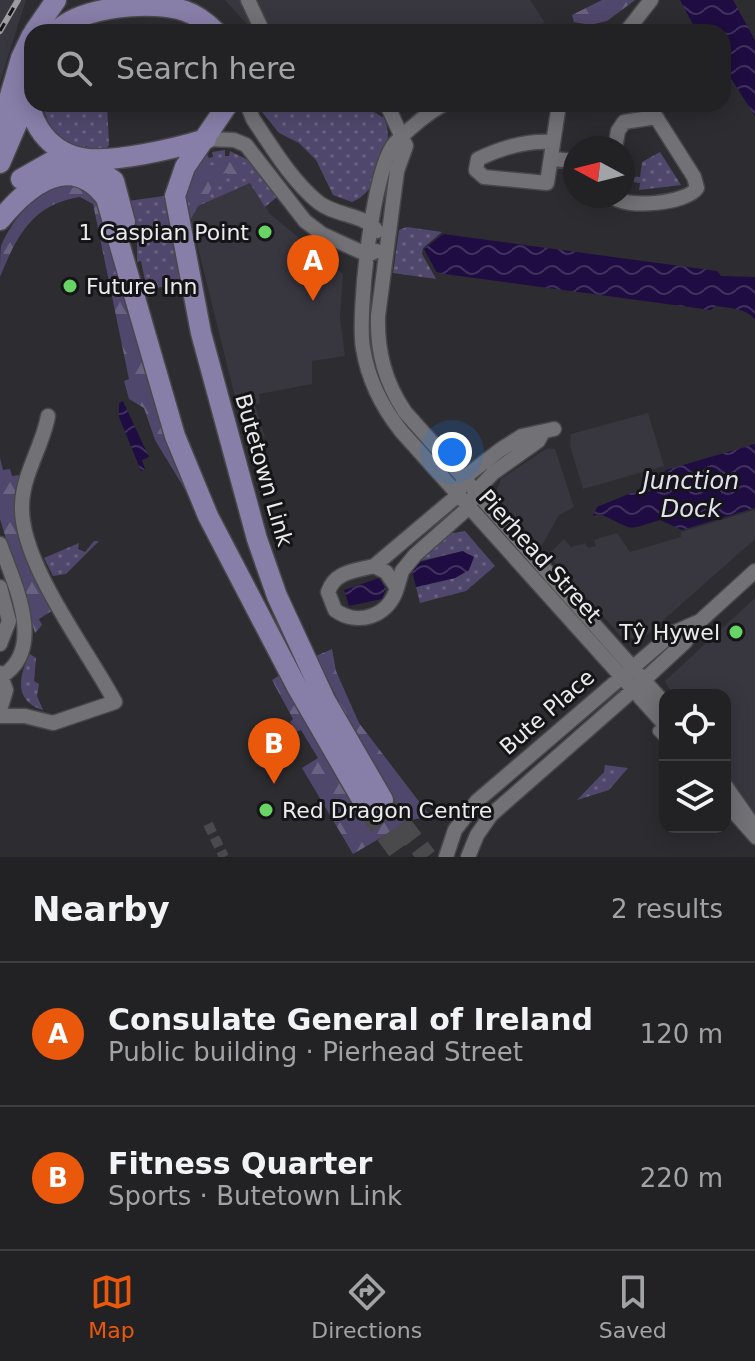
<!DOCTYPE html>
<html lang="en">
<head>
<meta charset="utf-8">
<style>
  :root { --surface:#222124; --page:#2e2e31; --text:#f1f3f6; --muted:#a2a3a6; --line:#3f3e41; --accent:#ea580c }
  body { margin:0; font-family:"DejaVu Sans",sans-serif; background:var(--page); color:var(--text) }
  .controls { position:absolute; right:24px; bottom:24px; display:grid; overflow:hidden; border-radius:16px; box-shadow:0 4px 20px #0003 }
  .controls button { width:72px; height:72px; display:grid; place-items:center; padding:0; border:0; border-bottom:2px solid var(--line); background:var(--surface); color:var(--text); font:40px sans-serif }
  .compass { position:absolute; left:563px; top:136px; width:72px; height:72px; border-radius:50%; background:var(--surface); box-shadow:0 4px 20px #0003; rotate:277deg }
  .you { position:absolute; left:452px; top:452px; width:28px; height:28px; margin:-20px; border:6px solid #fff; border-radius:50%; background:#1a73e8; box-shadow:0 0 0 12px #1a73e833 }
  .badge { display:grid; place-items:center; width:52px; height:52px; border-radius:50%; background:var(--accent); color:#fff; font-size:26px; font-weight:700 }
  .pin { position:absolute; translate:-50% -66px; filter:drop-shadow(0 2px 4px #0008) }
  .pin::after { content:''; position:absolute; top:42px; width:28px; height:24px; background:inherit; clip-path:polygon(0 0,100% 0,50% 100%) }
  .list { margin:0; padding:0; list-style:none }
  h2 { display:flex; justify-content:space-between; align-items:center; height:104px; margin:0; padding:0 32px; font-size:34px }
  h2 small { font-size:26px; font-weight:400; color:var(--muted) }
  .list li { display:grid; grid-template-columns:52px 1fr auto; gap:24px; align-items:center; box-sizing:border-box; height:144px; padding:0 32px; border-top:2px solid var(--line) }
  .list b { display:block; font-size:30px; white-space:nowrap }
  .list p { margin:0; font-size:26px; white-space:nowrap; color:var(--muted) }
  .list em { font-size:26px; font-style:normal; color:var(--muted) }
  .icon { flex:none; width:44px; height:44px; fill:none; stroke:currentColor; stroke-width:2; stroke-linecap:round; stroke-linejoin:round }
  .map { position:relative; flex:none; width:755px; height:857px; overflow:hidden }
  .search { position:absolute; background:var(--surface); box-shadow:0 4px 20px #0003; left:24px; right:24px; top:24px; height:88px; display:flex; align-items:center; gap:20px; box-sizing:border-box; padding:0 28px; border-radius:24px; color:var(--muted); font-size:30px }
  .sheet { height:392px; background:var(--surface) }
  nav { display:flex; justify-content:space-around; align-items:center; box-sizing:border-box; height:112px; border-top:2px solid var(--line); background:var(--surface); font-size:22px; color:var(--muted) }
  nav a { display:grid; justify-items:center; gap:4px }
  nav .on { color:var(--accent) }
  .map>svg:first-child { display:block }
  .built { fill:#383740 }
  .grass { fill:url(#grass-dots) }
  .forest { fill:url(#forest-firs) }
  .water { fill:url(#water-waves) }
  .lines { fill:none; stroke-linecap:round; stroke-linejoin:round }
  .pedestrian-tunnel { stroke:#4a494c; stroke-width:10; stroke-dasharray:10 5; stroke-linecap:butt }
  .primary-tunnel { stroke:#4a494c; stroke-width:20; stroke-dasharray:20 10; stroke-linecap:butt }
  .pedestrian-casing { stroke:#48484b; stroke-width:13 }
  .minor-casing { stroke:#48484b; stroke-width:17 }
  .primary-casing { stroke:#48484b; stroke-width:23 }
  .pedestrian { stroke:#727176; stroke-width:10 }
  .minor { stroke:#727176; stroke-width:14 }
  .primary { stroke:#887fa9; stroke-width:20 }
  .rail-casing { stroke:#9d9ca0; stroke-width:6 }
  .rail { stroke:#151517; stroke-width:3; stroke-dasharray:9; stroke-linecap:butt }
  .poi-dot { fill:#68d465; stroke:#151517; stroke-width:3 }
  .labels { text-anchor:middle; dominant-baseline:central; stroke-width:6; stroke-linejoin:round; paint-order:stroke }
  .poi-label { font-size:22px; fill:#ebebee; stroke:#151517; text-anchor:end }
  .street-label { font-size:22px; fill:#ebebee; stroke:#151517 }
  .water-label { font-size:24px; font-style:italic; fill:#e2dff1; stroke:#151517 }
</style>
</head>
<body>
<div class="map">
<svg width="755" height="857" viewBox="0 0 755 857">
  <defs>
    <pattern id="grass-dots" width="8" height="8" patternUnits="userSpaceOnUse" patternTransform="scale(2)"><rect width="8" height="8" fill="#50486c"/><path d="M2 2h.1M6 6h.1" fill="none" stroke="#696381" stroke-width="1.8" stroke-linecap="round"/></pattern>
    <pattern id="forest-firs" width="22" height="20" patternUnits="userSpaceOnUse" patternTransform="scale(2)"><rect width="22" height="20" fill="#50486c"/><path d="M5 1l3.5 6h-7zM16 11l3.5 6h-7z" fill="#696381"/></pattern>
    <pattern id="water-waves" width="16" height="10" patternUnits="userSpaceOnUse" patternTransform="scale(2)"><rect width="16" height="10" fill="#1f0c42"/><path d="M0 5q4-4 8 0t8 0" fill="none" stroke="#40305e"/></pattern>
  </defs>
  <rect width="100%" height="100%" fill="#2d2c30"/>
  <path class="built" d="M0,0H26L0,82Z
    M225,0H530L545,23L517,32H254Z
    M251,183L270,214L343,274L340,318L345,356L312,361V384L259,394L260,403L255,405L265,437L246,442L191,219L192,193Z
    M648,413L664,466L583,489L570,446L571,434Z
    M547,448L555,449L574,507L559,515L541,547L495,495L501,479Z
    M755,510V539L642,639L631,638L626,642L548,555L564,539L571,547L585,543L588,548L596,546L594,540L617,533L630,552L681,537V532Z
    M755,598V830L725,797V695H672L665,681Z"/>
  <path class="grass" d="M41,104H107L109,145L106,149L87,150V146L82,149C48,137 51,125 41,104Z
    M264,104H313L341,112H374L384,118C396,142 378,193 352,202L333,195L316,160L299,143L279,133L262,112Z
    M225,150V156H229L230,151L248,160L277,197L265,207L250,183L198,206L188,224C183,198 186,171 207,154L209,158L213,157L212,152Z
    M660,152L681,185L639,190L640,183L625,181L626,176L640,177L642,162Z
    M164,196L181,283L147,290L141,261L137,262V243L128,201Z
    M407,227L442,232L423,248L422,254L436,279L393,273L399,230Z
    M465,531L495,566L466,591L420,603L416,587L455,578L469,570L463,551L420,561L448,534Z
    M94,541H99L66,574L53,576L44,558L79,543L78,549L85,552Z
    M30,654L36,658L34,681L39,684L37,696L43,710C13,701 19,675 30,654Z
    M605,765L628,768L609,790L577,800L604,772Z"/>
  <path class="forest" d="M602,0H635L607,21L590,25L574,22L572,15Z
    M221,161L248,165L252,181L225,173L216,179L207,197L192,203L190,188L195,173Z
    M61,184C90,185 98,201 108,227L155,403L186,491L155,440L144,408L129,399L124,381L129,379L93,204L80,197C33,204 17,235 0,277C0,268 0,255 1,246C12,220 34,194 61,184Z
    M0,458L3,470L10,469L12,476L20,475C4,523 33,565 53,610L39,619L42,625L35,633L0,519Z
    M332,649L336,671L359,723L430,816L411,820L353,854L302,768L318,758L301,730L296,732L290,722L293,719L272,680L280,675L355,734L316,656Z"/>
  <path class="water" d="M680,0H733L755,40V116L723,66V32H697Z
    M443,234L717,271L721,276L755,277V319C745,308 729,308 715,306L711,310L437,273L424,249Z
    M123,401L149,457L142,460L145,469L141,471L119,417V403Z
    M755,444V508L682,530L660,520C623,531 638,531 600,514L593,516L597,507L631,493L652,491L666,470Z
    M463,551L474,557L469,570L455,578L416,587L412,571L420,562Z
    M379,578L386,589L382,599L349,606L344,590Z"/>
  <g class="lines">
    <path class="pedestrian-tunnel" d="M208,824L224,857"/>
    <path class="primary-tunnel" d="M383,800L427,857
      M368,810L402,857"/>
    <defs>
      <path id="pedestrian" d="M658,731L665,738
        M725,805L755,839"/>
      <path id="minor" d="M248,0L263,32
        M626,32L651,0
        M247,104L253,119C271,146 292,181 318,202C335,216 365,214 377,231
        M444,104C426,114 410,128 396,142C373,164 357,315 363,348C368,379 382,407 401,431L665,725
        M388,107L406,146L397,171L378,316C377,352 385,382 405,412L665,704
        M206,139L234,140L246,145L305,221L322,234L368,255L376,251
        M553,142C528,140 501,148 478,159L476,170L484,177L547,183L559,104
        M553,159L575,161
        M612,196C625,210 688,203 697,188L694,177L656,117L624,122L618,131L615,148
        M0,544C13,581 47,648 2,676
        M374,566L457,496L465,477L500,450L522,436L554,429
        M374,566L386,572L397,588C389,616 358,627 335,610L328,592C335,571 355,571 374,566Z
        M0,587L9,621L0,644
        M397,588L402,571L415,555L468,508L477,490L493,473L538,441L543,432
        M0,673L6,690L0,710
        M0,716H25L53,723L115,702C88,650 19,563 22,504C23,474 43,445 48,416
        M725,785L755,828
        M446,857L455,830L477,801L673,633L698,622
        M468,857L477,835L491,815L632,691L685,642L699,622L755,571"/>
      <path id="primary" d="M34,32L56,0
        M56,32C80,6 153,0 185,11C197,15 207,23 216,32
        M32,78C21,113 45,151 82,158C111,164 177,148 206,139
        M228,104L185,167L175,196L201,333L257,539L277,596L325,700L383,800
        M0,130L21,58L32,35
        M0,163L27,100
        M21,179L51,162L83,159L114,181L125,222
        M0,220C27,187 71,150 106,198L175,436L208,516L297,687L368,810"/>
    </defs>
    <use href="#pedestrian" class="pedestrian-casing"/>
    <use href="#minor" class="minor-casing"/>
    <use href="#primary" class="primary-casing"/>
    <use href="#pedestrian" class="pedestrian"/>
    <use href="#minor" class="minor"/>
    <use href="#primary" class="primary"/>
    <defs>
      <path id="rail" d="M0,31L18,0"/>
    </defs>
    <use href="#rail" class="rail-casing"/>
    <use href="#rail" class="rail"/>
  </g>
  <g class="poi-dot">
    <circle cx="265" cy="232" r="8"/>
    <circle cx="70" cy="286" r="8"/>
    <circle cx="736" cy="632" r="8"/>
    <circle cx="266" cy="810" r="8"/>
  </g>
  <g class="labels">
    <g class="poi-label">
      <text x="249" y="232">1 Caspian Point</text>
      <text x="86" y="286" text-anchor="start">Future Inn</text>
      <text x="720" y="632">Tŷ Hywel</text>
      <text x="282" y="810" text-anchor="start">Red Dragon Centre</text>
    </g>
    <g class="street-label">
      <text transform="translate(264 470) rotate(74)">Butetown Link</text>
      <text transform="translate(540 556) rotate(48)">Pierhead Street</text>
      <text transform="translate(547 712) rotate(-41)">Bute Place</text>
    </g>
    <g class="water-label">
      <text x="691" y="481">Junction<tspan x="691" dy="28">Dock</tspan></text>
    </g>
  </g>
</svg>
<div class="controls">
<button><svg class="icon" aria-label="locate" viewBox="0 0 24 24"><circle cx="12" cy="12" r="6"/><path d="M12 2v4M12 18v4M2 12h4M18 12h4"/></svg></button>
<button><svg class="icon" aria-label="layers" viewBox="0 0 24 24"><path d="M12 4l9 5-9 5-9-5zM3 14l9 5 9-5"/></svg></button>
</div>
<svg class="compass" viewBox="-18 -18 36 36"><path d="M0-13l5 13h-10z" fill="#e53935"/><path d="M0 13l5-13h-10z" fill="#a2a3a6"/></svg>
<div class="you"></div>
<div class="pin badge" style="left:313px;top:301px">A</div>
<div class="pin badge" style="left:274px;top:784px">B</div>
<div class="search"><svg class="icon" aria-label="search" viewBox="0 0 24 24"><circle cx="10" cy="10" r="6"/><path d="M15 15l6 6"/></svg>Search here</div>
</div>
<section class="sheet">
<h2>Nearby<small>2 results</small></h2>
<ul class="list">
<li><span class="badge">A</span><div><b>Consulate General of Ireland</b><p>Public building · Pierhead Street</p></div><em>120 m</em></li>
<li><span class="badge">B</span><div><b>Fitness Quarter</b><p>Sports · Butetown Link</p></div><em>220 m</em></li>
</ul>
</section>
<nav>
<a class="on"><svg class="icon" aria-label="map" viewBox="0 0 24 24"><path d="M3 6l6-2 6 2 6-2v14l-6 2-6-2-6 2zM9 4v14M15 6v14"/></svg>Map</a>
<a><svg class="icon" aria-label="directions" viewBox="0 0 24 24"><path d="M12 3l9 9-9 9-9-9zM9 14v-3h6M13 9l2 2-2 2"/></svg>Directions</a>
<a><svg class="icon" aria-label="saved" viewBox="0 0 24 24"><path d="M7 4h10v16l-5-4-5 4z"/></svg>Saved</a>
</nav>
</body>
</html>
